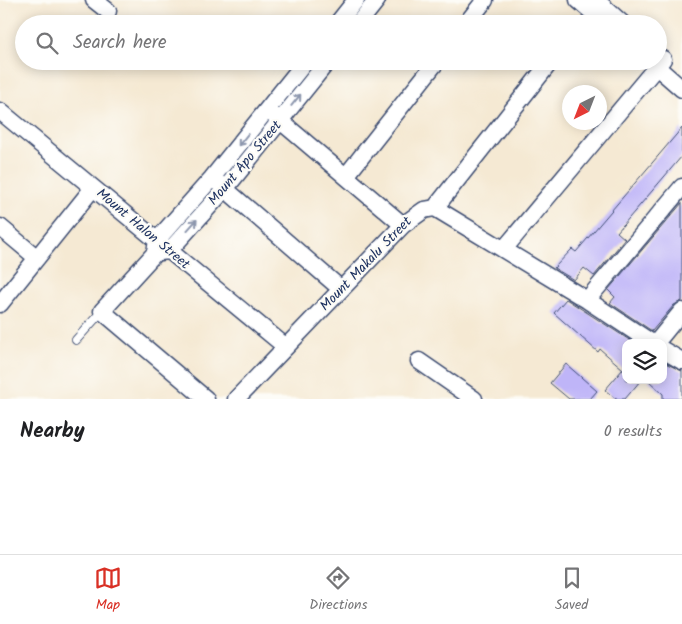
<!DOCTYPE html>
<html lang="en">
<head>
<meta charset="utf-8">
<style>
  :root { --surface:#fff; --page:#f6f6f6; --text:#202124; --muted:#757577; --line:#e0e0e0; --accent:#d93025 }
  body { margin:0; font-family:Kalam,sans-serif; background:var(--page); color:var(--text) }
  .controls { position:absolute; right:15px; bottom:15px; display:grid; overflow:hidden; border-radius:10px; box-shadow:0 2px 12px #0003 }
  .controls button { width:45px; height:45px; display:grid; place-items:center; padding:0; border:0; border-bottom:1px solid var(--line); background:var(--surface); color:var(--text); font:25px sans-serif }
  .compass { position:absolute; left:562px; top:85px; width:45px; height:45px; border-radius:50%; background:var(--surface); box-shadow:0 2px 12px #0003; rotate:222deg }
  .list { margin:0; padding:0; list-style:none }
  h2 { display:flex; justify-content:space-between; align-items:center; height:65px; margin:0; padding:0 20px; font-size:21px }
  h2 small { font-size:16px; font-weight:400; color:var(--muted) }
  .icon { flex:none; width:28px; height:28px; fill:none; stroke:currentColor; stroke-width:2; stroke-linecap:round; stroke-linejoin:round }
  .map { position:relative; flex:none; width:682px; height:399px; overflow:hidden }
  .search { position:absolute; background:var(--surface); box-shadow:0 2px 12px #0003; left:15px; right:15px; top:15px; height:55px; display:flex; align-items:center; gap:12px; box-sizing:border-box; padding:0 18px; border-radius:28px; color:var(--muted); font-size:19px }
  .sheet { height:155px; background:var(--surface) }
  nav { display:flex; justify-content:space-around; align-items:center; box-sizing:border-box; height:70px; border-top:1px solid var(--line); background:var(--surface); font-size:14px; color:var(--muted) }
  nav a { display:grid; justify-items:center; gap:2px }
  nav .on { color:var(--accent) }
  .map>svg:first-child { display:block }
  .building { fill:#bfb5f8 }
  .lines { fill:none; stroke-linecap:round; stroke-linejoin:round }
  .service-casing { stroke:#3c4b70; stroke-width:10 }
  .minor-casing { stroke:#3c4b70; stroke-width:19 }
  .service { stroke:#fff; stroke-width:8 }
  .minor { stroke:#fff; stroke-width:16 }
  .oneway { stroke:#8d97ae }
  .labels { text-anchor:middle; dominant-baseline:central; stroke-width:4.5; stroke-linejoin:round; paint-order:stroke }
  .street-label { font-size:14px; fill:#1b2f5e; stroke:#fdfcf7 }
</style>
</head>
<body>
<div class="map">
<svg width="682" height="399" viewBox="0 0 682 399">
  <rect width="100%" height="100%" fill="#fdfcf7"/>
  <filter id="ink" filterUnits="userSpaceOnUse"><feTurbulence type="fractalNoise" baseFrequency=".02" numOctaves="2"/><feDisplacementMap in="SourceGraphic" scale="10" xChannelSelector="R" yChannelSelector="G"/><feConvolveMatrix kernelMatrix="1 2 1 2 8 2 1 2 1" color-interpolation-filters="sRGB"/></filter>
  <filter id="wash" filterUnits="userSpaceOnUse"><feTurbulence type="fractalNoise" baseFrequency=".0096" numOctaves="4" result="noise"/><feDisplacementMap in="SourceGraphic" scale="20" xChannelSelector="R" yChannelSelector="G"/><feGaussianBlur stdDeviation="1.12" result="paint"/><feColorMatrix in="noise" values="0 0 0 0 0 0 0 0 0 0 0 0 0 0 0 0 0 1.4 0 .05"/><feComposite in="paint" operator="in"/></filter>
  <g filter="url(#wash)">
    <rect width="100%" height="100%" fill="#f5e9d3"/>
    <g id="blocks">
      <path class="building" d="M682,128V156L617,232L625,239L594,276L584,268L574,280L554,268L572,249L576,252Z
        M682,203V301L674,305L652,331L610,303L615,297L608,290Z
        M566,299L634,343H626V380H641L625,399H616L605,390L623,369L600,349L598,352L554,313Z
        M663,362L682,371V399H663V394L648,380H663Z
        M566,364L597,391L590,399H569L550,383Z"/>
    </g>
  </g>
  <g filter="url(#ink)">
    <use href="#blocks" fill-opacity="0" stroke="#3c4b70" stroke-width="1"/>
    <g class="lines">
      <defs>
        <path id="service" d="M76,340L102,311"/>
        <path id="minor" d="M94,0L108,11
          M578,0L606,24
          M596,0L623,24
          M337,24L356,0
          M358,24L377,0
          M466,24L485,0
          M650,61L682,89
          M0,111L286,347
          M271,113L403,225
          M346,176L437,61
          M216,181L341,289
          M435,208L587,300L652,343
          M0,227L37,258
          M504,249L663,59
          M160,252L169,251L225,189L328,61
          M587,300L682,187
          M0,304L93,188
          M656,343L682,311
          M663,350L682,361
          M419,361L474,399
          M206,399L102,311L155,253L157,240L212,178L306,61
          M236,399L403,225L424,210L435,208L551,61"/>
      </defs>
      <use href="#service" class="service-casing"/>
      <use href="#minor" class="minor-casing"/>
      <use href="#service" class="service"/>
      <use href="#minor" class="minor"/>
    </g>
    <defs><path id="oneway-shaft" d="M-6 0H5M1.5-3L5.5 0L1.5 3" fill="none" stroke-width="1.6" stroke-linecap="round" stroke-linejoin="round" transform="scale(1.25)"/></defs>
    <g class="oneway">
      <use href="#oneway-shaft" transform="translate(296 100) rotate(-51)"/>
      <use href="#oneway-shaft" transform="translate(243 140) rotate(129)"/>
      <use href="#oneway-shaft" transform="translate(192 225) rotate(-48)"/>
    </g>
  </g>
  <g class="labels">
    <g class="street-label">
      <text transform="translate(245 163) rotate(-50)">Mount Apo Street</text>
      <text transform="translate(143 229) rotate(40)">Mount Halon Street</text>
      <text transform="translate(366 264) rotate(-46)">Mount Makalu Street</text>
    </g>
  </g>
</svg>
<div class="controls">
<button><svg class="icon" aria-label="layers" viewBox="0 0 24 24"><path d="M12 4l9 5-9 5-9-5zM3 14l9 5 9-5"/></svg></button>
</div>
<svg class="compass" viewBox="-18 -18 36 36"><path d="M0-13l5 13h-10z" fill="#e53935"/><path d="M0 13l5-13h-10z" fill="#757577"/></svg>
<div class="search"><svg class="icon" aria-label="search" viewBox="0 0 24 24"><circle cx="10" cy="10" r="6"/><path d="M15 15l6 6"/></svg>Search here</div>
</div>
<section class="sheet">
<h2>Nearby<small>0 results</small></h2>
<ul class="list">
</ul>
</section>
<nav>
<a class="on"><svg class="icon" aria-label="map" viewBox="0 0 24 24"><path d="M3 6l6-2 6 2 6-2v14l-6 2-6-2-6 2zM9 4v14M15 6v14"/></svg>Map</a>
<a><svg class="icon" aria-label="directions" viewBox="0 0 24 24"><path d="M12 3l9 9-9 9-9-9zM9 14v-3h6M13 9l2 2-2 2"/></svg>Directions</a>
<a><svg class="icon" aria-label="saved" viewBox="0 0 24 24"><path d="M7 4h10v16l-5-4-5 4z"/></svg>Saved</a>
</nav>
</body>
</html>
